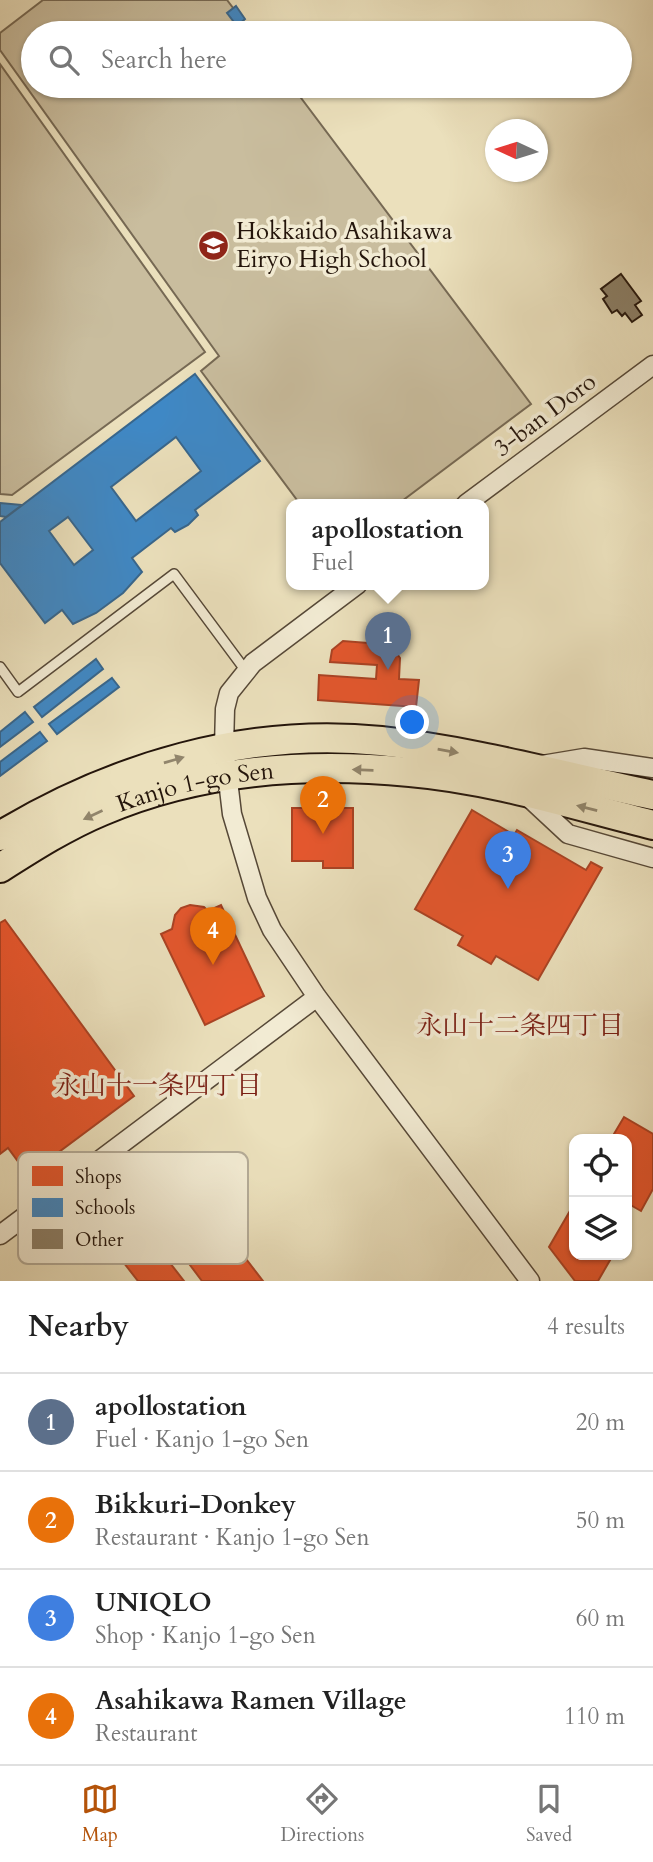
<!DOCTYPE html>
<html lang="en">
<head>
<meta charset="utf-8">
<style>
  :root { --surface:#fff; --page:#f6f6f6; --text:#222; --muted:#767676; --line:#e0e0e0; --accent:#b45309 }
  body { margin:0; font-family:Cardo,"Noto Serif JP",serif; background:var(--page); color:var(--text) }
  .controls { position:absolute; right:21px; bottom:21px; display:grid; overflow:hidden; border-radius:14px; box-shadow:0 2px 5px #0004 }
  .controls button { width:63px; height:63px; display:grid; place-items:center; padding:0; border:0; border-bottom:2px solid var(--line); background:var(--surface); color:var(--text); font:35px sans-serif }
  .compass { position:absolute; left:485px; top:119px; width:63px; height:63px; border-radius:50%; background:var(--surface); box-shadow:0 2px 5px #0004; rotate:274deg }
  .you { position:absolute; left:413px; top:723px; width:24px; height:24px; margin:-18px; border:5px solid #fff; border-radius:50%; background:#1a73e8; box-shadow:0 0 0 10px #1a73e833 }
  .badge { display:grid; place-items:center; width:46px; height:46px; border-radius:50%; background:var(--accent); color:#fff; font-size:23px; font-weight:700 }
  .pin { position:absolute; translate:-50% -58px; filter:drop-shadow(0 2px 4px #0008) }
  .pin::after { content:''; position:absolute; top:37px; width:24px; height:21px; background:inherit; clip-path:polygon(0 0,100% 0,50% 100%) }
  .popup { position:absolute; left:286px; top:499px; width:203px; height:91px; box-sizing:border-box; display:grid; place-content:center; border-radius:14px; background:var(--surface); filter:drop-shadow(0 2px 5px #0005); font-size:23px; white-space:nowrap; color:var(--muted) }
  .popup b { font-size:26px; color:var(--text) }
  .popup::after { content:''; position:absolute; left:50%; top:100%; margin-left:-14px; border:14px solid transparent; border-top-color:var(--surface) }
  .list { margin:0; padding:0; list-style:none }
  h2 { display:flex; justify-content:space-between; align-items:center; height:91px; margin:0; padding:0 28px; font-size:30px }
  h2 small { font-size:23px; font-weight:400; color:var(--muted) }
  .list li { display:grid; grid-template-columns:46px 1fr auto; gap:21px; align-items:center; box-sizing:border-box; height:98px; padding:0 28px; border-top:2px solid var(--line) }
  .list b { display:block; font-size:26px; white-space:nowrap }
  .list p { margin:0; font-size:23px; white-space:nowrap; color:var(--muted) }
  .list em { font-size:23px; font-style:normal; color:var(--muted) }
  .icon { flex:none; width:38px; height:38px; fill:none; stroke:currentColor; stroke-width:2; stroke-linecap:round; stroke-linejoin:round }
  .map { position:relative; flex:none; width:653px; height:1281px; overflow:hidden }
  .search { position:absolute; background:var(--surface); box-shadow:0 2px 5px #0004; left:21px; right:21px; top:21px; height:77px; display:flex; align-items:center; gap:18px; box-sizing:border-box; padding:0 24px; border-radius:38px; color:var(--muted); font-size:26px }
  .sheet { height:483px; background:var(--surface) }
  nav { display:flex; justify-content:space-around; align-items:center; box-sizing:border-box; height:98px; border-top:2px solid var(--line); background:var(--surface); font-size:19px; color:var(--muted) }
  nav a { display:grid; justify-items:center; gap:4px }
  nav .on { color:var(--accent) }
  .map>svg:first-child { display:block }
  .green { fill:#c9bd9e; stroke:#766954; stroke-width:2 }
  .shops { fill:#e4572e; stroke:#aa4324; stroke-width:2 }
  .schools { fill:#3f88c5; stroke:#37668d; stroke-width:2; fill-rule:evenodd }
  .building { fill:#8b7f67; stroke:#24150b; stroke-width:2 }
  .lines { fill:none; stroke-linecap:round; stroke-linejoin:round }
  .lane-casing { stroke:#564837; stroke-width:12 }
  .street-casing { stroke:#564837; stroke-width:21 }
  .primary-casing { stroke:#24150b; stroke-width:32 }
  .lane { stroke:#f2ebd3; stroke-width:9 }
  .street { stroke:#f2ebd3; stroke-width:18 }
  .primary { stroke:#ebe0bc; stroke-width:28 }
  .oneway { fill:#91856c }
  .labels { text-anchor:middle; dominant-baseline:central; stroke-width:7; stroke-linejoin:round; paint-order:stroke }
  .poi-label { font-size:24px; fill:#24150b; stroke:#f2ebd3; text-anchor:start }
  .street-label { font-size:24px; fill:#24150b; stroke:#f2ebd3 }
  .neighbourhood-label { font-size:26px; fill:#7a1f14; stroke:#f2ebd3 }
  .key { fill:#f2ebd3; stroke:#b4ab97; stroke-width:2 }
  .key-label { font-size:19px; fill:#24150b }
</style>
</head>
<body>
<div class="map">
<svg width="653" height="1281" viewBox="0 0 653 1281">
  <rect width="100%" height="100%" fill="#ebe0bc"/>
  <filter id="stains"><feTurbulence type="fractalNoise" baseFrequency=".00286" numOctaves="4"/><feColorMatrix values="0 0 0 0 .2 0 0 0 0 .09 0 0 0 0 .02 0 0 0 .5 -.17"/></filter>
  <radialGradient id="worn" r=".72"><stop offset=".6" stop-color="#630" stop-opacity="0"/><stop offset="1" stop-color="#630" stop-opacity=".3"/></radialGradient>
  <path class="green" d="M43,0H227L252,33H33V86H292L531,404L398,504H300L201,371L219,356L0,50V33Z
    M0,64L205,352L12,495L0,494Z"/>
  <path class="shops" d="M382,632L400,658L399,679L419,680L416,707L318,700L319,675L376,679L377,665L330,662L332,650L343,641L368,643Z
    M292,808H353V868H323V861H292Z
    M472,810L514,835L517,830L586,870L591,862L602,868L538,980L496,956L491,964L458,945L463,936L415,909Z
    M190,905L204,907L208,911L221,905L264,996L205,1025L161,934L172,929L175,915L181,908Z
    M5,920L134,1096L28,1175L8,1148L0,1154V923Z
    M624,1117L653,1134V1189L641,1211L627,1203V1139H611Z
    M167,1155L185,1180L148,1208L130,1183Z
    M193,1190L263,1281H202L187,1261L190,1259L158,1217Z
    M574,1204V1255H613L598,1281H575L549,1247Z
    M149,1236L184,1281H138L120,1258Z"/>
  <path class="schools" d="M236,6L245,19L237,26L227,13Z
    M195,374L260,461L195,510L198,515L188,525L175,532L171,528L132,558L142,572L123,593L96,613L73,624L62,610L45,623L0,563V522ZM176,437L201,471L136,521L111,487ZM68,517L93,550L74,565L49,531Z
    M0,503L22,505L6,517L0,516Z
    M96,659L103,669L42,717L34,707Z
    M112,678L119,687L57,734L49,724Z
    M25,712L33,722L0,747V732Z
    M40,732L47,741L0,776V762Z"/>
  <path class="building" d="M621,274L641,301L635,305L642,315L632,322L625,313L622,316L617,310L612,313L603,299L607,296L601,289Z"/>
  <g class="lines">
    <defs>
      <path id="lane" d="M0,667L18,692L174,574L246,671"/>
      <path id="street" d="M466,504L653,365
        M358,584L253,663L229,693L225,709L224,747L232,814L257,898L272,930L317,997L530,1281
        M542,765L584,758L653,768
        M525,794L568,834L653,858
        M0,1235L317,997"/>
      <g id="primary">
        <path d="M0,836C114,767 247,727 381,741C473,751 563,776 653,795"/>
        <path id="s1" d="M0,868C33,847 66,826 102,811C198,770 307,762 410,772C492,779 573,805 653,825"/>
      </g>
    </defs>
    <use href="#lane" class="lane-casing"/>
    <use href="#street" class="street-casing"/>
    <use href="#primary" class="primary-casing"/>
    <use href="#lane" class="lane"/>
    <use href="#street" class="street"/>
    <use href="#primary" class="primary"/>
  </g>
  <defs><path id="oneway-solid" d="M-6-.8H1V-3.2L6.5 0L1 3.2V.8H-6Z" transform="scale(1.75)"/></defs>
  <g class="oneway">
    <use href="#oneway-solid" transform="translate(448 751) rotate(10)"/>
    <use href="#oneway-solid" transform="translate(174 760) rotate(-16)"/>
    <use href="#oneway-solid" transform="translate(363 770) rotate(-178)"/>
    <use href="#oneway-solid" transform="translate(587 808) rotate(-166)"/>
    <use href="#oneway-solid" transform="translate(93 815) rotate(155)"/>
  </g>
  <defs>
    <symbol id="school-disc" viewBox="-11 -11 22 22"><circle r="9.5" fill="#8f2418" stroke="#f2ebd3"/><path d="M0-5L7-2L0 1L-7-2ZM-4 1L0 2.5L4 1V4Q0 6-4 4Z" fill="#fff"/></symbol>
  </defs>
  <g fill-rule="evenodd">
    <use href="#school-disc" x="196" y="228" width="35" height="35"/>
  </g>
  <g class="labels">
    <g class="poi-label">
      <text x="236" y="231">Hokkaido Asahikawa<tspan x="236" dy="28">Eiryo High School</tspan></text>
    </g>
    <g class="street-label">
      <text transform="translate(545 415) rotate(-37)">3-ban Doro</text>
      <text stroke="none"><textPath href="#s1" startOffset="214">Kanjo 1-go Sen</textPath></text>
    </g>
    <g class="neighbourhood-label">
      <text x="520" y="1025">永山十二条四丁目</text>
      <text x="158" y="1085">永山十一条四丁目</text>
    </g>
  </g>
  <rect x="18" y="1152" width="230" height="112" rx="10" class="key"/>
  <rect x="32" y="1166" width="31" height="20" fill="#e4572e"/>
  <rect x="32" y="1198" width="31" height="19" fill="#3f88c5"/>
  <rect x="32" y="1229" width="31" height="20" fill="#8b7f67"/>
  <g class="key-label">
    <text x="75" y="1183">Shops</text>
    <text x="75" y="1214">Schools</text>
    <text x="75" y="1246">Other</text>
  </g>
  <rect width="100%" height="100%" filter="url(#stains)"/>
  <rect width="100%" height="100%" fill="url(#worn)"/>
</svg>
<div class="controls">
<button><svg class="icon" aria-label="locate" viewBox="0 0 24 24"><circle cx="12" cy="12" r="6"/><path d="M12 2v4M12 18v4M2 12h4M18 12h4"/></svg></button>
<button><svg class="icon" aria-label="layers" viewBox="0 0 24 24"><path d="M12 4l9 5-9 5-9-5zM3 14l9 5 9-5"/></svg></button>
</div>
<svg class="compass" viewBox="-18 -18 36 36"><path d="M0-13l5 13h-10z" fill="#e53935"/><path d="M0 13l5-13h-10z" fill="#767676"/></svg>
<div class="you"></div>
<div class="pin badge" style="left:388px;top:670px;background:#5c6f8a">1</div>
<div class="popup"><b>apollostation</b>Fuel</div>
<div class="pin badge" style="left:323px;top:834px;background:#e8710a">2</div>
<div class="pin badge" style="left:508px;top:889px;background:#3f7fe0">3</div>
<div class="pin badge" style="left:213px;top:965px;background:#e8710a">4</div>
<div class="search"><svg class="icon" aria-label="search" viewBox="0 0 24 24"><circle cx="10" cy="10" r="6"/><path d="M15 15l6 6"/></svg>Search here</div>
</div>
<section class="sheet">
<h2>Nearby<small>4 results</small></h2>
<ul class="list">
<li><span class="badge" style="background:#5c6f8a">1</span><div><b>apollostation</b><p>Fuel · Kanjo 1-go Sen</p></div><em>20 m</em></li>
<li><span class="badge" style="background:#e8710a">2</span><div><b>Bikkuri-Donkey</b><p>Restaurant · Kanjo 1-go Sen</p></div><em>50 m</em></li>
<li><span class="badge" style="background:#3f7fe0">3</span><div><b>UNIQLO</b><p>Shop · Kanjo 1-go Sen</p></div><em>60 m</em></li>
<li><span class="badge" style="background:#e8710a">4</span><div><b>Asahikawa Ramen Village</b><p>Restaurant</p></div><em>110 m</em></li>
</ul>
</section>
<nav>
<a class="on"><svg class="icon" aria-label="map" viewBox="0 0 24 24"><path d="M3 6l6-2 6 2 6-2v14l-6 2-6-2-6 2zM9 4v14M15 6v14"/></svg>Map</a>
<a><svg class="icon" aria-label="directions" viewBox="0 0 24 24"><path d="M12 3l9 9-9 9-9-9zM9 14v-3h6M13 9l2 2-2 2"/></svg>Directions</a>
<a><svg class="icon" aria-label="saved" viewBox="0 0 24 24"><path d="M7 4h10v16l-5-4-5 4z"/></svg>Saved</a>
</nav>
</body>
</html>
